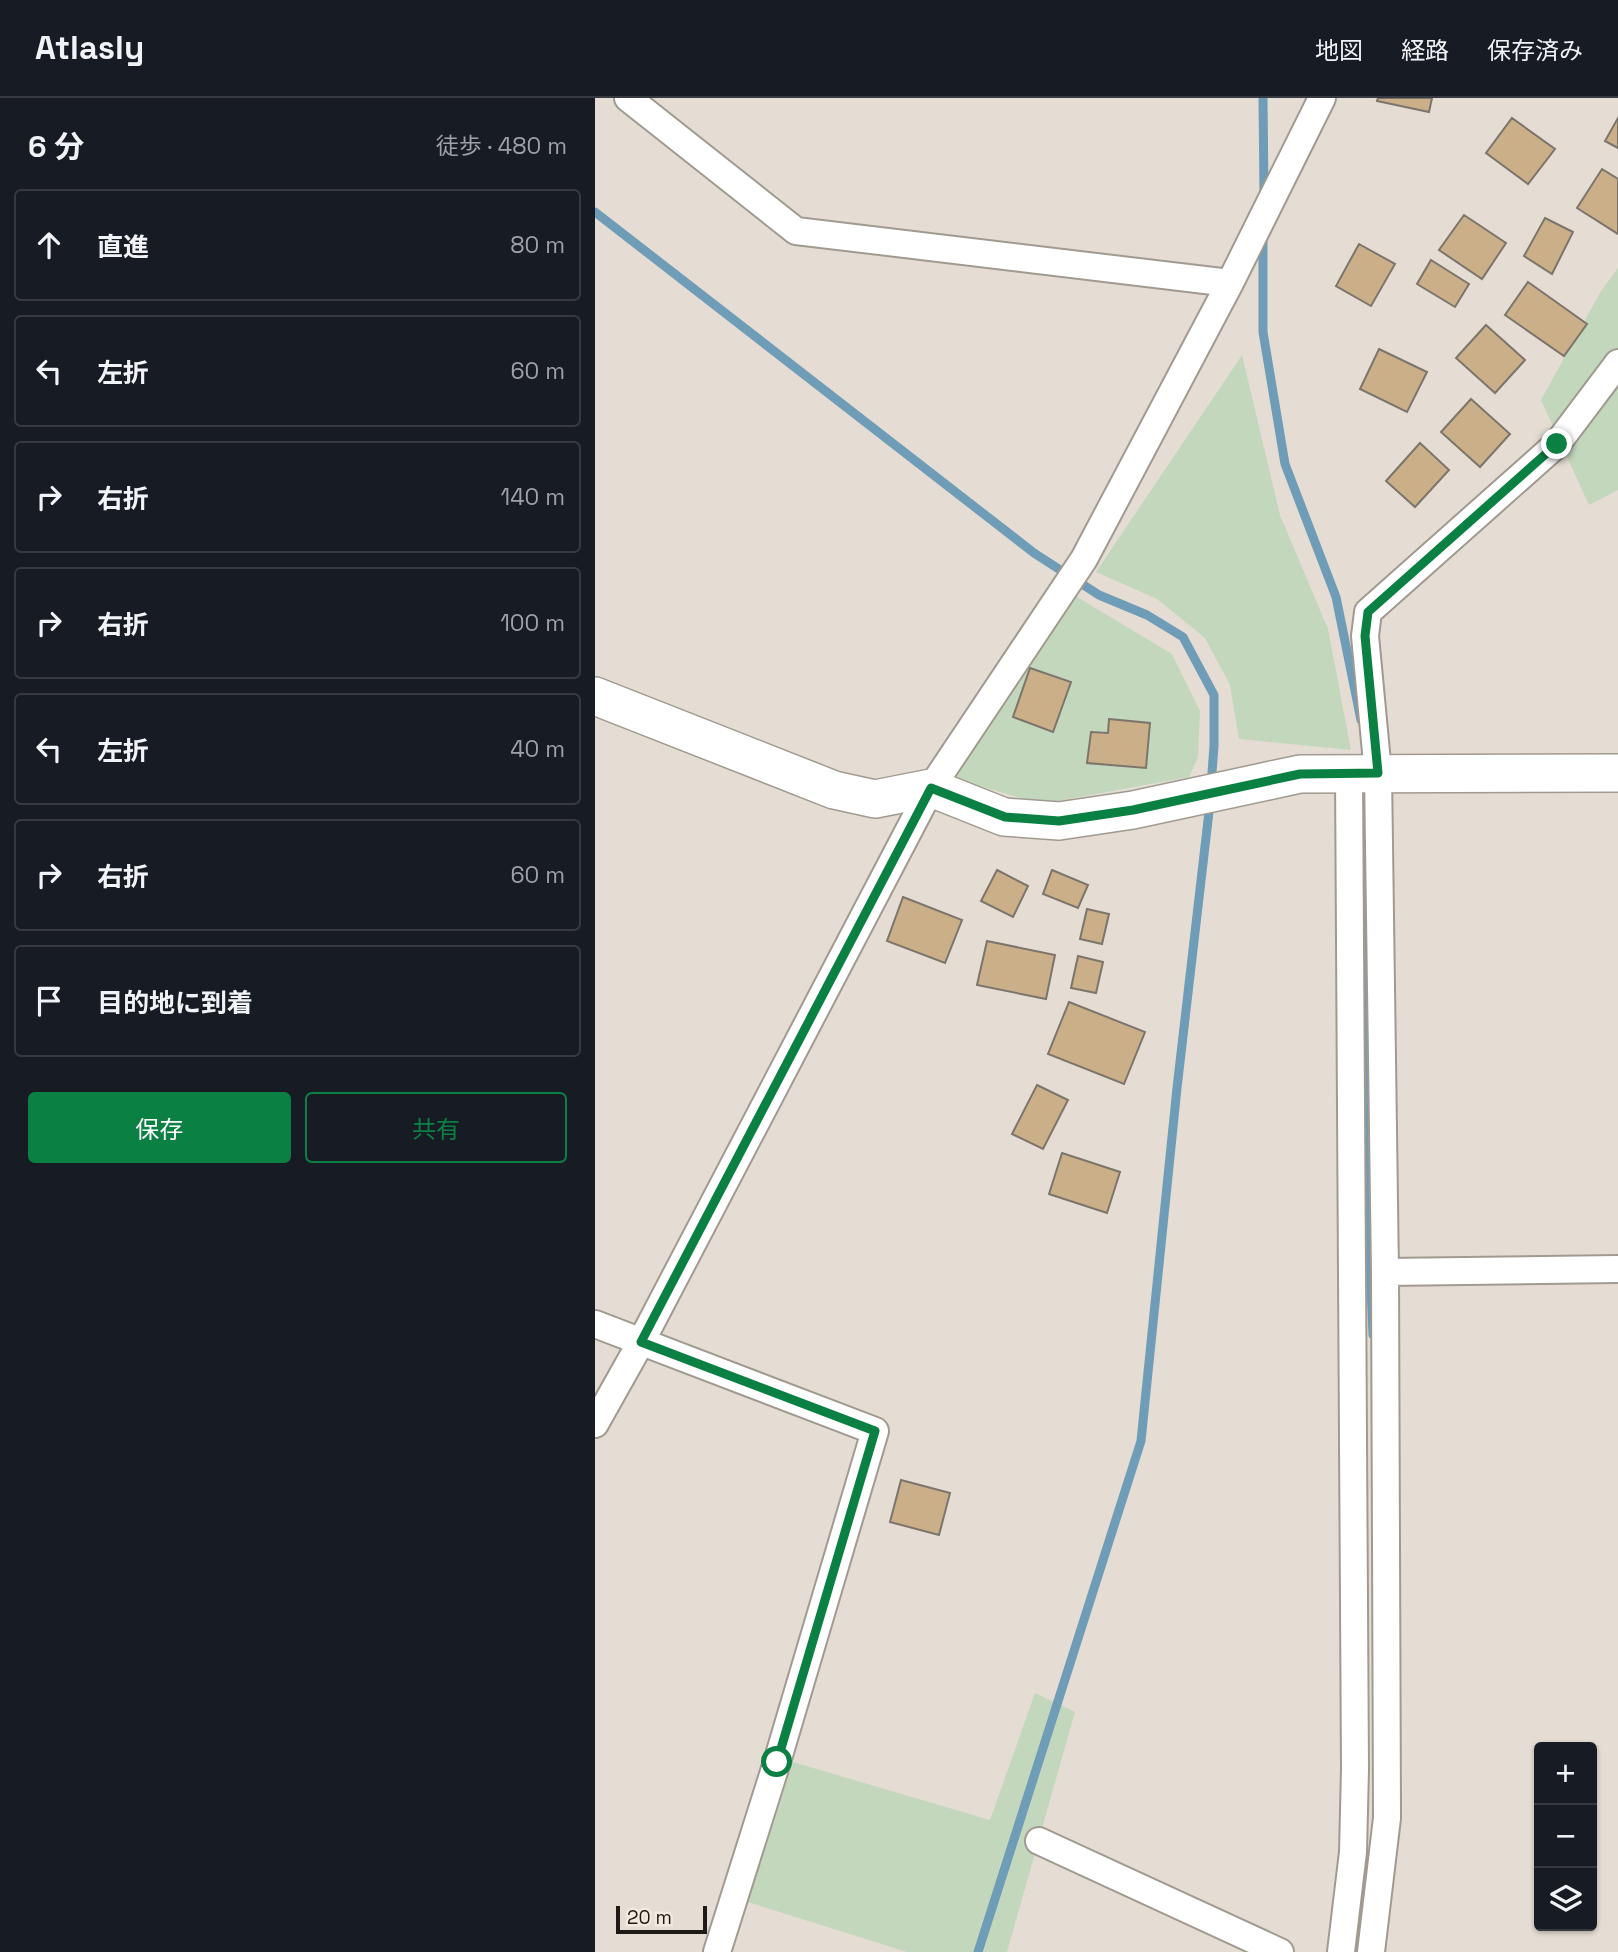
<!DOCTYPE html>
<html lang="ja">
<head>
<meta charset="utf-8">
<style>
  :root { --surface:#171b24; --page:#242831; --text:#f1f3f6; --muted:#9ea1a6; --line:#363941; --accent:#0b8043 }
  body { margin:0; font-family:"Space Grotesk","Noto Sans JP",sans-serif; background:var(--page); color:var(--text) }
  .controls { position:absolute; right:21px; bottom:21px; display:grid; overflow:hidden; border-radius:7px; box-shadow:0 2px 5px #0004 }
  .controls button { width:63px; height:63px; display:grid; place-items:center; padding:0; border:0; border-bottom:2px solid var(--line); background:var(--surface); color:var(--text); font:35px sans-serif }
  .scale { position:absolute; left:21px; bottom:18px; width:91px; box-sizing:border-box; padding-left:7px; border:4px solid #1c1916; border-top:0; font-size:19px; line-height:24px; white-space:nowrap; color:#1c1916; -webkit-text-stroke:5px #f2eae0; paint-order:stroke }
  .stop { position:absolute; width:21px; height:21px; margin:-16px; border:5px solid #0b8043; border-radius:50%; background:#fff }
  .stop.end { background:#0b8043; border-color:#fff; box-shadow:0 2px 7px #0008 }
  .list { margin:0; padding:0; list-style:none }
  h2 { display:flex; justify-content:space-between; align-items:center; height:91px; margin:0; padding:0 28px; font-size:30px }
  h2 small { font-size:23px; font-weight:400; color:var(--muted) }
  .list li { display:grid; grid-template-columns:46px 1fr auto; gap:21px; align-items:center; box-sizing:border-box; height:112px; margin:0 14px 14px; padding:0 14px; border:2px solid var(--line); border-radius:7px }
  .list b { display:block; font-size:26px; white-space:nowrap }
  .list em { font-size:23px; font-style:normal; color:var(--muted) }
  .actions { display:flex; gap:14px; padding:21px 28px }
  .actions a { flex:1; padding:16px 0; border:2px solid var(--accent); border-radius:7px; text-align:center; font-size:24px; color:var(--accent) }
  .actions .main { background:var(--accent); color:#fff }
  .icon { flex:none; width:38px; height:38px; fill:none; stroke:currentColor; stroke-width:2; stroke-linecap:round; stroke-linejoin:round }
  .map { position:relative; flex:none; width:1023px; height:1854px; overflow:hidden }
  header { display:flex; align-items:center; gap:42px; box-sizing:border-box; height:98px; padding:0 35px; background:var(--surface); border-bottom:2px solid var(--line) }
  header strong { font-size:33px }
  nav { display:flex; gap:38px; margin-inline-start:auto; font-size:24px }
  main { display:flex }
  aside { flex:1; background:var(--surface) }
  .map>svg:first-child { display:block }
  .green { fill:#c3d7bd }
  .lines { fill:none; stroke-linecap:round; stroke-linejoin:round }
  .stream { stroke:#6f9cb6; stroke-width:9 }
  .building { fill:#cbaf88; stroke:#7c756c; stroke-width:2 }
  .street-casing { stroke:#a19a91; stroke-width:30 }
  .secondary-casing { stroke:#a19a91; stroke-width:40 }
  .street { stroke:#fff; stroke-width:26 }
  .secondary { stroke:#fff; stroke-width:37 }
  .route { stroke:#0b8043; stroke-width:9 }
</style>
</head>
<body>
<header>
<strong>Atlasly</strong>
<nav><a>地図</a><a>経路</a><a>保存済み</a></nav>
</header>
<main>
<aside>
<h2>6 分<small>徒歩 · 480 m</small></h2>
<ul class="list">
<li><svg class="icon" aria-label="ahead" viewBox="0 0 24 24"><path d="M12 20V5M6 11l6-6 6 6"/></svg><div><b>直進</b></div><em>80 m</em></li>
<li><svg class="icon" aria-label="left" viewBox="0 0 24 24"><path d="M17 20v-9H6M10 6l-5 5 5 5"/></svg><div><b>左折</b></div><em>60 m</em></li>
<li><svg class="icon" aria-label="right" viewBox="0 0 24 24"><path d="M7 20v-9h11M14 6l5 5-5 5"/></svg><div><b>右折</b></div><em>140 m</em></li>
<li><svg class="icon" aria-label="right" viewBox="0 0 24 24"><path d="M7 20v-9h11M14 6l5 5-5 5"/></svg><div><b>右折</b></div><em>100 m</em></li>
<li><svg class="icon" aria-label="left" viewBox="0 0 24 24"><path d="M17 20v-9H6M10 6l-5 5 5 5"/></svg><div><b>左折</b></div><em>40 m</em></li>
<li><svg class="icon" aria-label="right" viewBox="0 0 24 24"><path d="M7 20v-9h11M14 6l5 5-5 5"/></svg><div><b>右折</b></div><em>60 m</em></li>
<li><svg class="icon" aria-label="arrive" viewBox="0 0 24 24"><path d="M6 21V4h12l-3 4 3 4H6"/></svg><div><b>目的地に到着</b></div></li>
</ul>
<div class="actions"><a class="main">保存</a><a>共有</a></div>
</aside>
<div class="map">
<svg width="1023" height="1854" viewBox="0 0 1023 1854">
  <rect width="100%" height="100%" fill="#e5ddd3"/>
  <path class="green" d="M1023,170V392L994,407L946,302L1006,193Z
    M647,257L685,417L733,531L756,652L644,641L635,587L610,540L562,501L501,474Z
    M469,491L577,556L605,613L603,659L594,679L446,706L358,680Z
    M440,1595L480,1614L412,1854H312L153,1804L198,1664L395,1722Z"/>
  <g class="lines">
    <path class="stream" d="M668,0L669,97
      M0,114L439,455L504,497L552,517L588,539L619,597V648L616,688
      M668,139V234L690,366L741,499L766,622
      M772,803L769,1027L778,1237
      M383,1854L546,1343L582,990L615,705"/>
  </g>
  <path class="building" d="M783,0H837L834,14L782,3Z
    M917,20L960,51L933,86L891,55Z
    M1023,20V50L1010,43Z
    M1007,71L1023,81V136L982,110Z
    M869,117L911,145L887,181L844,152Z
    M950,120L978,134L957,176L929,158Z
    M764,146L800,166L776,208L741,188Z
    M836,162L874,186L860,209L822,186Z
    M933,184L992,226L969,258L910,217Z
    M891,227L930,262L900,295L861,260Z
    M784,251L832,274L812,314L765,291Z
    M876,301L915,336L885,369L846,334Z
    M825,345L854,372L820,409L791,383Z
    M435,570L476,584L458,634L418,619Z
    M514,621L555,625L551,670L492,665L496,634L513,635Z
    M402,772L433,788L418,819L386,803Z
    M457,772L493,787L483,810L448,796Z
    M308,799L367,822L350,865L292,843Z
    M492,811L514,816L507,846L485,841Z
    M392,843L460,857L451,901L382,887Z
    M483,858L508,864L501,895L476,890Z
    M474,904L550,934L529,986L453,956Z
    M442,987L473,1002L448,1051L417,1036Z
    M467,1055L525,1074L512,1115L454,1096Z
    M306,1382L355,1395L344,1437L295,1424Z"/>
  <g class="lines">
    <defs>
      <path id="street" d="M33,0L201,133L635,185
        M790,1174L1023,1171
        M0,1226L280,1333L182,1664L122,1854
        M0,1326L46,1244L336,690L489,461L635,185L727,0
        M444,1743L685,1854
        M746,1854L758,1754L760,1671L754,676
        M776,1854L792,1720L790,1174L783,675L770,538L773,514L962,346L1023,265"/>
      <path id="secondary" d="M0,598L239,692L280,701L336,690L409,719L464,723L538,712L705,676L1023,675"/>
    </defs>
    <use href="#street" class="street-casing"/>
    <use href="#secondary" class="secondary-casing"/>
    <use href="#street" class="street"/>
    <use href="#secondary" class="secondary"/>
  </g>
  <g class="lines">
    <path class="route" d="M182,1664L280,1333L46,1244L336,690L410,719L464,723L538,712L705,676L783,675L770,538L773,514L962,346"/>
  </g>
</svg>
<div class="controls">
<button>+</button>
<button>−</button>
<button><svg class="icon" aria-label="layers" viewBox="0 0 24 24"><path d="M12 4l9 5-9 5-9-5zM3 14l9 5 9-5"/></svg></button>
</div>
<div class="scale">20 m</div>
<div class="stop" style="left:182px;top:1664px"></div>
<div class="stop end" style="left:962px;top:346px"></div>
</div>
</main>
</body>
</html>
